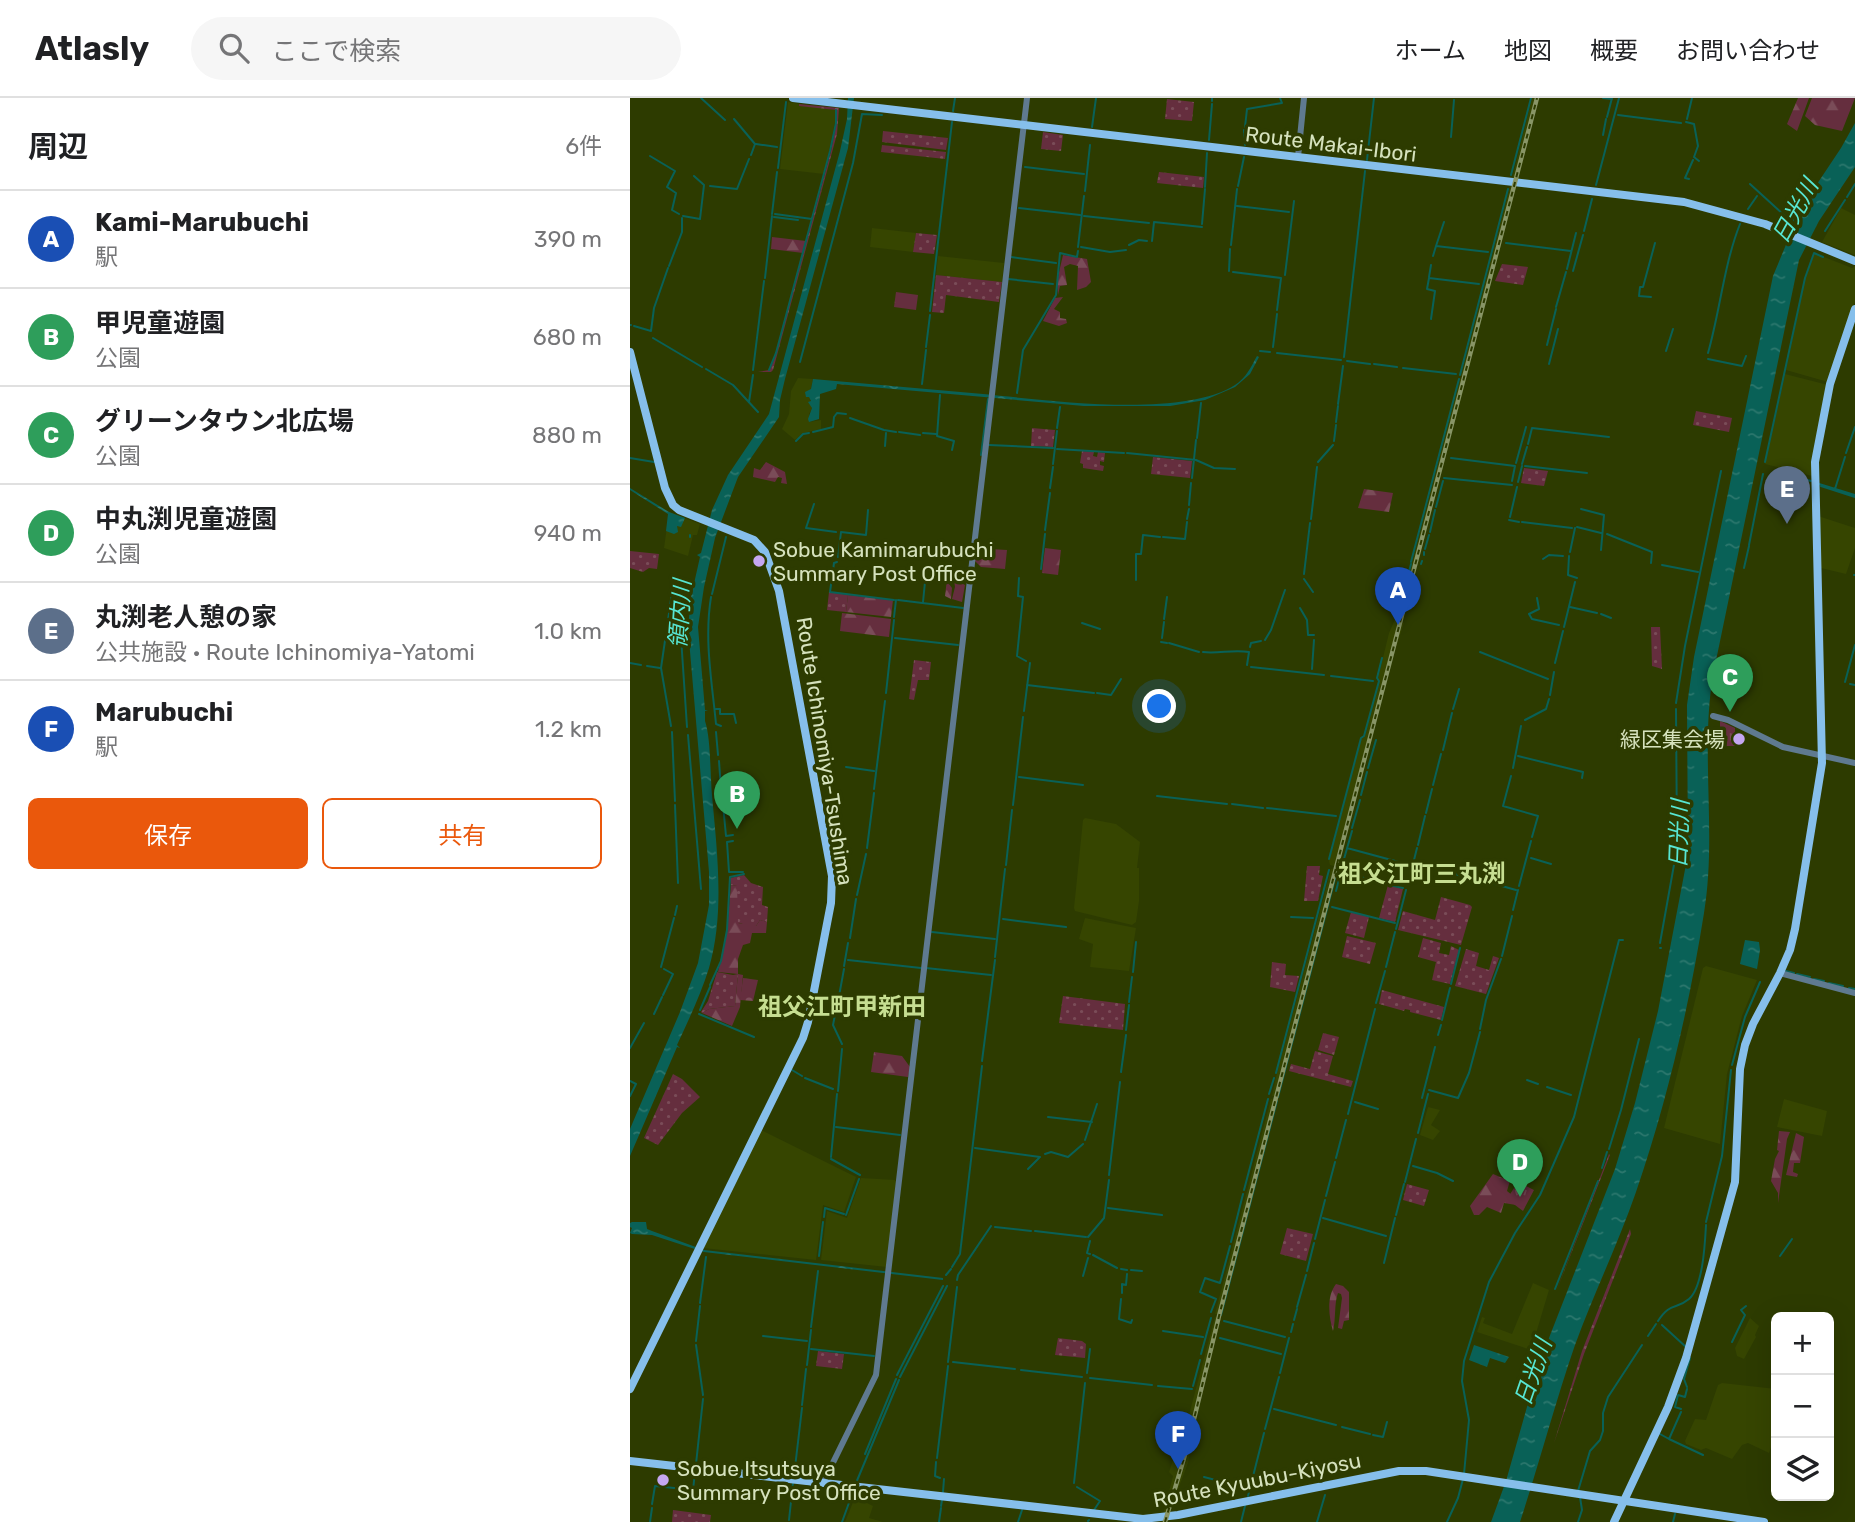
<!DOCTYPE html>
<html lang="ja">
<head>
<meta charset="utf-8">
<style>
  :root { --surface:#fff; --page:#f6f6f6; --text:#202124; --muted:#757577; --line:#e0e0e0; --accent:#ea580c }
  body { margin:0; font-family:Rubik,"Noto Sans JP",sans-serif; background:var(--page); color:var(--text) }
  .controls { position:absolute; right:21px; bottom:21px; display:grid; overflow:hidden; border-radius:10px; box-shadow:0 7px 28px #0002 }
  .controls button { width:63px; height:63px; display:grid; place-items:center; padding:0; border:0; border-bottom:2px solid var(--line); background:var(--surface); color:var(--text); font:35px sans-serif }
  .you { position:absolute; left:530px; top:609px; width:24px; height:24px; margin:-18px; border:5px solid #fff; border-radius:50%; background:#1a73e8; box-shadow:0 0 0 10px #1a73e833 }
  .badge { display:grid; place-items:center; width:46px; height:46px; border-radius:50%; background:var(--accent); color:#fff; font-size:23px; font-weight:700 }
  .pin { position:absolute; translate:-50% -58px; filter:drop-shadow(0 2px 4px #0008) }
  .pin::after { content:''; position:absolute; top:37px; width:24px; height:21px; background:inherit; clip-path:polygon(0 0,100% 0,50% 100%) }
  .list { margin:0; padding:0; list-style:none }
  h2 { display:flex; justify-content:space-between; align-items:center; height:91px; margin:0; padding:0 28px; font-size:30px }
  h2 small { font-size:23px; font-weight:400; color:var(--muted) }
  .list li { display:grid; grid-template-columns:46px 1fr auto; gap:21px; align-items:center; box-sizing:border-box; height:98px; padding:0 28px; border-top:2px solid var(--line) }
  .list b { display:block; font-size:26px; white-space:nowrap }
  .list p { margin:0; font-size:23px; white-space:nowrap; color:var(--muted) }
  .list em { font-size:23px; font-style:normal; color:var(--muted) }
  .actions { display:flex; gap:14px; padding:21px 28px }
  .actions a { flex:1; padding:16px 0; border:2px solid var(--accent); border-radius:10px; text-align:center; font-size:24px; color:var(--accent) }
  .actions .main { background:var(--accent); color:#fff }
  .icon { flex:none; width:38px; height:38px; fill:none; stroke:currentColor; stroke-width:2; stroke-linecap:round; stroke-linejoin:round }
  .map { position:relative; flex:none; width:1225px; height:1424px; overflow:hidden }
  header { display:flex; align-items:center; gap:42px; box-sizing:border-box; height:98px; padding:0 35px; background:var(--surface); border-bottom:2px solid var(--line) }
  header strong { font-size:33px }
  nav { display:flex; gap:38px; margin-inline-start:auto; font-size:24px }
  .search { width:490px; height:63px; background:var(--page); display:flex; align-items:center; gap:18px; box-sizing:border-box; padding:0 24px; border-radius:38px; color:var(--muted); font-size:26px }
  main { display:flex }
  aside { flex:1; background:var(--surface) }
  .map>svg:first-child { display:block }
  .built { fill:#364500 }
  .grass { fill:url(#grass-dots) }
  .forest { fill:url(#forest-firs) }
  .cemetery { fill:url(#cemetery-stones) }
  .park { fill:url(#park-tufts) }
  .water { fill:url(#water-ripples) }
  .lines { fill:none; stroke-linecap:round; stroke-linejoin:round }
  .stream { stroke:#096157; stroke-width:2 }
  .minor { stroke:#5f7a90; stroke-width:6 }
  .major { stroke:#86bfeb; stroke-width:8 }
  .rail-casing { stroke:#889566; stroke-width:4.5 }
  .rail { stroke:#2d3b00; stroke-width:2; stroke-dasharray:5; stroke-linecap:butt }
  .poi-dot { fill:#c5a7f1; stroke:#2d3b00; stroke-width:2.5 }
  .labels { text-anchor:middle; dominant-baseline:central; stroke-width:7; stroke-linejoin:round; paint-order:stroke }
  .street-label { font-size:21px; fill:#d6e2bd; stroke:#2d3b00 }
  .poi-label { font-size:21px; fill:#d6e2bd; stroke:#2d3b00; text-anchor:start }
  .water-label { font-size:23px; font-style:italic; fill:#57e6d3; stroke:#2d3b00 }
  .quarter-label { font-size:24px; font-weight:bold; fill:#c6de91; stroke:#2d3b00 }
</style>
</head>
<body>
<header>
<strong>Atlasly</strong>
<div class="search"><svg class="icon" aria-label="search" viewBox="0 0 24 24"><circle cx="10" cy="10" r="6"/><path d="M15 15l6 6"/></svg>ここで検索</div>
<nav><a>ホーム</a><a>地図</a><a>概要</a><a>お問い合わせ</a></nav>
</header>
<main>
<aside>
<h2>周辺<small>6件</small></h2>
<ul class="list">
<li><span class="badge" style="background:#1a4fb4">A</span><div><b>Kami-Marubuchi</b><p>駅</p></div><em>390 m</em></li>
<li><span class="badge" style="background:#2e9e5b">B</span><div><b>甲児童遊園</b><p>公園</p></div><em>680 m</em></li>
<li><span class="badge" style="background:#2e9e5b">C</span><div><b>グリーンタウン北広場</b><p>公園</p></div><em>880 m</em></li>
<li><span class="badge" style="background:#2e9e5b">D</span><div><b>中丸渕児童遊園</b><p>公園</p></div><em>940 m</em></li>
<li><span class="badge" style="background:#5c6f8a">E</span><div><b>丸渕老人憩の家</b><p>公共施設 · Route Ichinomiya-Yatomi</p></div><em>1.0 km</em></li>
<li><span class="badge" style="background:#1a4fb4">F</span><div><b>Marubuchi</b><p>駅</p></div><em>1.2 km</em></li>
</ul>
<div class="actions"><a class="main">保存</a><a>共有</a></div>
</aside>
<div class="map">
<svg width="1225" height="1424" viewBox="0 0 1225 1424">
  <defs>
    <pattern id="grass-dots" width="8" height="8" patternUnits="userSpaceOnUse" patternTransform="scale(1.75)"><rect width="8" height="8" fill="#652e3e"/><path d="M2 2h.1M6 6h.1" fill="none" stroke="#7a4c58" stroke-width="1.8" stroke-linecap="round"/></pattern>
    <pattern id="forest-firs" width="22" height="20" patternUnits="userSpaceOnUse" patternTransform="scale(1.75)"><rect width="22" height="20" fill="#652e3e"/><path d="M5 1l3.5 6h-7zM16 11l3.5 6h-7z" fill="#7a4c58"/></pattern>
    <pattern id="cemetery-stones" width="16" height="16" patternUnits="userSpaceOnUse" patternTransform="scale(1.75)"><rect width="16" height="16" fill="#652e3e"/><path d="M2 7V4a2 2 0 0 1 4 0v3zM10 15v-3a2 2 0 0 1 4 0v3z" fill="#7a4c58"/></pattern>
    <pattern id="park-tufts" width="24" height="20" patternUnits="userSpaceOnUse" patternTransform="scale(1.75)"><rect width="24" height="20" fill="#652e3e"/><path d="M3 7l-1-3M5 7V3M7 7l1-3M15 17l-1-3M17 17v-4M19 17l1-3" fill="none" stroke="#7a4c58"/></pattern>
    <pattern id="water-ripples" width="26" height="14" patternUnits="userSpaceOnUse" patternTransform="scale(1.75)"><rect width="26" height="14" fill="#096157"/><path d="M2 4q2-2 4 0t4 0M15 11q2-2 4 0t4 0" fill="none" stroke="#2c776d"/></pattern>
  </defs>
  <rect width="100%" height="100%" fill="#2d3b00"/>
  <path class="built" d="M902,0H909L888,82L882,81Z
    M158,4L205,12V25L194,76L150,71Z
    M880,88L886,89L837,278H831Z
    M1211,110L1225,117V157L1192,144Z
    M242,130L286,135L283,154L240,149Z
    M1184,155L1222,170L1225,168V204L1198,284L1156,272L1175,180Z
    M308,158L374,165L372,184L306,177Z
    M1155,276L1198,287L1184,348L1182,378L1135,366Z
    M168,280L183,281L179,298L182,310L179,316V324L191,322V331L173,335L165,342L152,331L159,316L161,293Z
    M830,281L836,282L774,515H769Z
    M39,414L70,426L67,437H63L58,458L34,450Z
    M1188,418L1225,430V450L1216,476L1191,470Z
    M767,517L773,518L772,524L774,525L765,552L708,769L700,767L699,763L731,641L734,639L749,583L748,580L759,535Z
    M455,720L486,726L510,744L507,770H509V803L506,824L502,827L445,813L444,810L453,722Z
    M701,771L707,772L647,999L642,998L647,975Z
    M455,820L506,830L499,873L460,869L463,846L449,841Z
    M1076,868L1127,882L1112,918L1097,976L1090,1046L1034,1030L1073,870Z
    M641,1001L646,1002L590,1217L585,1216Z
    M1154,1001L1197,1013L1192,1038L1147,1029Z
    M798,1009L810,1012L801,1027L810,1033L803,1042L790,1037Z
    M131,1032L226,1079L214,1114L193,1107L186,1162L73,1150Z
    M231,1080L265,1082L266,1084L257,1169L191,1162L197,1113L217,1120Z
    M903,1185L919,1192L901,1252L847,1234L852,1219L855,1220L853,1225L882,1236Z
    M585,1219L591,1221L571,1296L558,1365L539,1415L533,1417L543,1378L539,1374L542,1365L544,1360L547,1361L551,1347Z
    M1120,1220L1129,1228L1125,1237L1126,1239L1114,1261L1107,1258L1105,1250Z
    M1092,1285L1146,1291V1319L1143,1331L1146,1335L1139,1355L1118,1345L1112,1347L1102,1361L1076,1350L1071,1352L1056,1346L1055,1343L1065,1321L1076,1322L1088,1287Z
    M228,1392L239,1393L235,1404L243,1408L239,1420L253,1424H215Z"/>
  <path class="grass" d="M537,1L564,4L562,23L535,21Z
    M169,6L209,10L207,36L143,272L141,274H128L139,272L146,255L201,53L206,25V12L169,8Z
    M253,33L318,40L316,52L252,44Z
    M413,34L433,37L431,53L411,51Z
    M252,47L316,54L315,61L251,54Z
    M529,74L574,79L573,90L527,85Z
    M286,135L307,137L304,156L283,154Z
    M872,166L898,169L893,187L865,183Z
    M306,177L372,184L369,204L316,197L314,215L302,214Z
    M1066,313L1102,320L1099,334L1063,327Z
    M402,330L425,332L423,349L401,348Z
    M452,353L464,354L463,358L467,359L468,354L475,355L474,364L470,363V367L474,368L473,373L453,370V366L450,365Z
    M523,359L562,363L560,380L521,376Z
    M894,370L918,373L914,388L891,385Z
    M0,453L29,456L27,471L19,470L13,474L0,470Z
    M199,494L218,497L216,514L197,512Z
    M1021,529H1030L1032,571L1022,568Z
    M284,562L301,564L299,582H288L284,602L279,601Z
    M677,768H690L689,777L693,778L688,803H674Z
    M114,777L121,785L133,789L132,807L138,809L137,824L130,822L126,828L107,825V788L101,787L100,780Z
    M758,787L773,791L765,824L749,820Z
    M811,799L840,807L842,809L831,847L768,832L773,813L805,822Z
    M721,814L739,819L734,840L715,835Z
    M717,838L746,845L740,866L712,859Z
    M793,840L811,845L809,855L819,857L821,848L829,852L820,886L802,882L806,864L788,859Z
    M836,851L849,855L846,868L859,872L863,858L869,860L856,896L825,888Z
    M642,864L656,866L655,877L669,878L665,894L640,889Z
    M87,874L103,877L108,876L105,908L79,911L72,915L71,914L78,903Z
    M752,892L814,909L811,922L780,914V912L775,911L774,913L749,906Z
    M433,898L495,906L493,932L429,925Z
    M693,935L709,939L704,957L688,952Z
    M685,953L703,958L698,976L723,983L721,989L659,973L661,966L680,971Z
    M43,976L52,981L70,999L52,1015L28,1047L14,1040Z
    M979,1056L980,1057L926,1194Z
    M777,1086L799,1092L794,1108L773,1102Z
    M657,1130L683,1136L676,1163L650,1156Z
    M1000,1131L1001,1136L954,1256L924,1345L952,1253Z
    M428,1240L452,1243L456,1246L455,1260L425,1257Z
    M188,1253L214,1256L212,1271L186,1268Z
    M43,1412L81,1417L80,1424H42Z"/>
  <path class="forest" d="M1168,0H1179L1167,33L1157,26Z
    M1182,0H1225L1212,33L1185,27L1175,18Z
    M142,139L176,143L173,155L141,151Z
    M433,157L457,161L461,184L456,189L447,192L448,168L440,166L434,169L437,187L430,188L428,197L427,183Z
    M266,194L288,197L286,212L264,209Z
    M433,199L424,211L430,214V220L436,221L437,225L429,228L413,223L425,200Z
    M136,364L155,374L157,386L151,385L152,380L148,379L145,384L123,379L124,370L130,372Z
    M734,391L763,395L759,414L728,410Z
    M415,450L431,452L428,477L412,475Z
    M361,451L377,452L375,471L351,469L344,462V460L360,461Z
    M325,476L329,484L335,487L332,504L322,501L325,489L324,482L319,486L322,490L321,501L315,498L317,481L324,480Z
    M218,497L263,502L261,519L216,514Z
    M212,515L261,521L259,539L210,533Z
    M101,787L107,788L108,825L112,826L117,822L126,828L130,822L137,824L136,835H122L120,845L113,847L108,861V876L113,877L110,909L102,928L72,915L79,911L105,908L108,876L88,874L97,832Z
    M244,954L272,958L280,969L278,979L241,974Z
    M1149,1033L1160,1034L1157,1041L1148,1105V1095L1141,1083L1145,1061L1149,1053L1147,1052Z
    M1166,1035L1174,1039L1170,1065H1164L1163,1074L1168,1076L1167,1079L1156,1077Z
    M863,1076L875,1081L878,1077L881,1079L877,1093L882,1097L886,1107L874,1105L871,1115L857,1109L849,1117H844L840,1108Z
    M706,1186L713,1188L719,1194V1222L714,1223L712,1231L708,1230L712,1200L711,1196L708,1195C704,1205 706,1222 703,1233C699,1219 696,1199 706,1186Z"/>
  <path class="cemetery" d="M113,880L128,882L123,903L110,902Z"/>
  <path class="park" d="M1090,623L1105,630V648H1090Z
    M894,1087L904,1092L893,1113L877,1101L884,1090L890,1093Z"/>
  <path class="water" d="M218,0H224L218,50L155,281L150,302L149,319L108,379L85,440L74,489L68,529L75,612H78L75,613V623C81,641 80,675 82,697C87,753 95,815 79,870C71,896 59,921 47,947L50,950L47,949L0,1058V1031L50,914L68,865L79,807V774L58,530L61,499L70,459L67,457L71,455L82,412L98,377L139,316L210,53L217,21Z
    M1225,25V69L1189,123L1169,162L1083,577C1070,656 1087,736 1074,815C1059,909 1037,1004 1006,1094C988,1146 964,1195 945,1247C925,1305 909,1366 890,1424H861L876,1383L910,1263L985,1071L1005,1005L1028,913L1058,756L1057,607L1064,559L1143,178L1165,125L1163,122L1211,50Z
    M627,258L629,259L620,276L605,289L575,302L540,308H454L207,286L206,291L190,296L189,321L179,324L178,321L182,310L178,304L181,303L179,299H176L175,294L181,291L183,281C239,286 296,291 353,296C415,302 552,321 605,287C616,280 621,269 627,258Z
    M0,390L39,414L55,420L51,429L47,428L48,434L44,436L36,433L38,416L0,392Z
    M1115,842L1129,844L1130,852L1127,871L1110,866Z
    M2,1124H16L17,1131L22,1133L74,1152L313,1180V1182L74,1154L22,1137L2,1136L0,1135L2,1130L0,1129V1125Z
    M844,1247L879,1259L875,1265L860,1260L857,1269L839,1262Z"/>
  <g class="lines">
    <path class="stream" d="M71,0L95,22
      M973,0L982,1
      M582,3V0
      M323,13L325,0
      M988,17L1051,25
      M977,19L982,0
      M104,21L125,46L121,57
      M1057,21L1062,0
      M1056,24L1064,26L1068,48L1064,59L1069,63
      M462,29L466,0
      M615,29L617,11L652,5L650,0
      M614,35V32
      M614,37L615,47
      M973,37L976,21
      M821,39L824,2
      M579,42L582,6
      M126,46L147,49
      M20,58L45,73L37,89L46,95L42,112L49,116
      M737,62L744,0
      M395,69L454,76
      M148,70L156,4
      M881,77L901,0
      M1059,81L1055,80L1063,62
      M1120,86L1155,118
      M966,87L989,0
      M80,88L107,91L119,61
      M608,88L614,59
      M575,89L577,55
      M455,93L460,47
      M1217,99L1225,86
      M607,108L659,114
      M389,110L450,117
      M1118,111L1127,98
      M142,116L147,74
      M145,116L182,121
      M53,118L70,121L74,87L64,78
      M454,118L519,125
      M144,119L168,122
      M572,126L575,91
      M954,133L962,101
      M1195,133L1215,102
      M522,143L524,124L572,129
      M876,145L941,153
      M499,147L509,142L517,143
      M601,147L607,91
      M806,148L814,124
      M448,149L454,98
      M451,149L480,154L496,152
      M803,158L806,148L858,154
      M381,159L426,165
      M39,168L52,134V120
      M937,171L946,135
      M599,173L600,151
      M943,173L953,137
      M603,174L651,180L647,212
      M655,177L664,103
      M799,179L801,167
      M135,180L142,118
      M378,181L423,186
      M1021,199L1009,198L1010,189H1013L1025,145
      M926,209L936,174
      M300,213L322,24
      M801,221L805,193L797,191L799,180L849,186
      M0,227H1
      M4,228L21,233L24,210L38,170
      M23,240L72,269
      M917,247L926,211
      M296,249L300,217
      M643,249L647,216
      M630,253L640,254
      M1036,253L1043,231
      M647,255L711,262
      M1078,255C1090,213 1094,166 1110,126
      M714,259L735,73
      M1078,261L1112,268L1116,258
      M717,263L740,266
      M170,264L223,65L232,16L252,17
      M744,266L767,269
      M919,266L928,231
      M773,270L826,276
      M76,271L103,287L128,314
      M123,272L134,183
      M139,272L146,255L200,53L206,25V12
      M830,277L878,91
      M292,286L296,252
      M387,295L393,252L426,197L430,155L447,159L448,153
      M310,297L307,338L324,343L322,352
      M119,304L123,277
      M708,306L713,268
      M220,320L254,332L266,334
      M706,324L708,308
      M427,330L430,309
      M183,334L203,329L204,319L207,315L216,316
      M269,334L290,337
      M293,335L306,336
      M567,340L571,305
      M166,343L173,336L179,335
      M704,343L706,327
      M898,346L902,330L979,339
      M359,347L423,350
      M255,348L256,335
      M427,351L494,355
      M497,355L566,362L584,370L605,371
      M1216,355L1225,329
      M351,357L358,301
      M0,360L24,364
      M821,360L885,368L882,383
      M688,364L703,347
      M1135,364L1175,180L1184,155L1193,159
      M886,365L896,329
      M423,366L427,333
      M892,366L897,349
      M895,368L957,375
      M1156,376L1181,383
      M562,380L566,342
      M814,380L882,387
      M888,384L892,368
      M1189,386L1225,397
      M1191,388L1225,399
      M420,390L423,369
      M1205,391L1215,359
      M184,406L176,430L206,434
      M559,407L561,385
      M806,409L813,383
      M951,411L974,417L971,452
      M880,419L887,389
      M557,421L559,411
      M681,421L687,369
      M879,422L889,424
      M892,424L942,430
      M947,429L971,435
      M415,432L420,395
      M800,434L805,412
      M977,436L1022,454L1021,465
      M60,437V439
      M533,439L555,441L557,424
      M1119,447L1133,376
      M795,451L799,437
      M940,454L945,430
      M794,457V454
      M939,458L938,477L947,480
      M208,459L211,434L236,437L238,412
      M913,461L919,457L933,458
      M207,464L204,465L200,494L264,502
      M781,464L829,281
      M791,466L792,463
      M1032,467L1068,474
      M1114,470L1119,448
      M411,471L415,436
      M674,476L680,425
      M1224,477H1225
      M389,480L388,498L393,499L387,558L396,563
      M674,481L683,494
      M506,482V456H511L513,437L530,439
      M82,496L96,439
      M81,499C74,542 82,584 86,626L91,628
      M907,500L909,511L899,516L902,521L929,527
      M268,502L333,510
      M293,504L296,474
      M940,509L967,515
      M670,510L677,522L678,537H684
      M769,513L781,466
      M971,516L981,520
      M264,519L266,502
      M534,521L537,499
      M50,524L57,629
      M452,525L470,531
      M934,529L945,484
      M265,540L328,547
      M532,540L534,524
      M635,542L641,532L655,492
      M531,544L537,545
      M539,545L569,554
      M620,549L621,545L631,543
      M573,554C589,556 603,551 619,554L617,567
      M850,554L918,581
      M0,565L11,567
      M925,565L933,533
      M17,568L30,570
      M621,569L694,577
      M682,571L684,542
      M701,578L743,583
      M1215,584L1225,547
      M1220,586L1225,587
      M397,587L464,595
      M256,595L264,522
      M467,595L481,597L491,581
      M920,597L924,574
      M1046,605L1055,548L1091,373
      M86,611H90V616H104L106,625
      M823,611L829,591
      M1046,611L1047,746
      M394,613L400,565
      M895,622L916,611L919,601
      M41,628L31,570L44,481
      M42,634L45,703
      M86,634L88,657
      M58,637L71,791
      M813,652L822,615
      M888,658L953,674L952,680
      M89,663L91,691
      M216,669L244,673
      M738,670L746,642
      M883,670L891,628
      M881,678L873,708L908,718L902,739
      M389,679L453,687
      M803,687L811,656
      M244,691L255,603
      M92,696L96,738L103,737
      M731,697L737,674
      M527,698L597,706
      M602,706L633,710
      M45,707L48,785
      M383,707L393,619
      M637,710L706,718
      M796,715L802,691
      M722,730L730,702
      M103,743L97,744L99,774H113
      M788,747L795,718
      M237,750L244,695
      M717,750L780,767
      M901,760L921,766
      M699,761L731,640L734,638L749,583L747,580L752,560
      M785,766L848,782
      M376,767L382,712
      M712,768L722,733
      M736,781L756,786
      M854,783L886,792
      M778,786L787,750
      M759,787L773,790
      M889,788L901,743
      M706,793L711,774L734,780
      M227,797L236,756
      M702,809L765,825
      M883,812L888,792
      M45,817L47,808
      M661,819L683,820
      M373,821L436,829
      M766,831L776,792
      M302,834L365,841
      M220,840L226,801
      M1030,845L1047,750
      M1030,850H1031
      M872,858L882,818
      M365,859L375,771
      M218,862L291,870
      M214,868L218,845
      M31,869L44,820
      M756,869L765,834
      M296,870L361,877
      M1156,873L1164,875
      M503,874L506,844
      M1167,876L1180,879
      M1184,881L1194,883
      M1199,885L1213,888
      M821,886L830,850
      M80,887L91,863L97,832L100,779L114,776
      M1219,890L1225,891
      M33,897L43,876L34,871
      M209,898L214,871
      M208,902L203,927L212,946
      M499,904L502,879
      M746,905L755,873
      M70,912L80,889
      M24,916L32,899
      M69,916L124,939
      M812,922L820,890
      M850,931L856,902L871,861
      M496,932L499,907
      M808,937L811,927
      M0,950L14,925
      M352,963L365,862
      M1102,967L1115,919L1130,884
      M162,972L172,978
      M491,974L496,937
      M646,975L699,772
      M175,980L203,991
      M897,982L908,986
      M0,983L6,986L0,998
      M917,989L941,997
      M799,992L828,1000L839,975L850,934
      M208,993L212,951
      M639,996L644,980
      M648,999L707,773
      M792,1000L805,949
      M725,1004L748,1011
      M718,1016L745,911
      M418,1019L462,1024
      M206,1029L270,1037
      M788,1035L798,996
      M455,1042L467,1006
      M345,1050L410,1059
      M979,1051L991,1012L1009,941
      M415,1056L421,1054L438,1059L453,1046
      M201,1059L207,996
      M706,1060L716,1022
      M201,1061L230,1077
      M783,1068L807,1075L823,1083
      M972,1070L977,1054
      M398,1071L409,1060
      M479,1077L490,984
      M775,1084L786,1041
      M614,1092L638,1001
      M696,1098L705,1064
      M478,1110L532,1117
      M216,1117L229,1081
      M766,1117L774,1086
      M194,1119L195,1110L214,1116
      M693,1120L756,1138
      M1076,1124L1092,1058L1101,972
      M365,1129L401,1133
      M405,1133L456,1139
      M458,1139L474,1120L479,1082
      M685,1141L695,1102
      M601,1144L613,1096
      M460,1156L457,1155L460,1143
      M463,1157L487,1170
      M189,1158L193,1124
      M1150,1158L1162,1141
      M754,1165L765,1120
      M322,1169L330,1156L352,968
      M491,1171L497,1172
      M501,1172L512,1173
      M677,1173L684,1145
      M316,1177L321,1171
      M453,1178L458,1160
      M327,1182L328,1177L361,1128
      M925,1191L968,1083
      M492,1195V1186L496,1187L497,1176
      M491,1201L489,1221L501,1225L502,1222
      M70,1205L76,1159
      M667,1209L676,1177
      M581,1214L586,1201L570,1194L575,1180L590,1185L600,1148
      M591,1217L647,1003
      M664,1222L667,1211
      M594,1223L655,1239
      M1028,1223C1040,1204 1046,1212 1059,1201C1073,1189 1075,1145 1076,1127
      M1032,1227L1056,1249
      M181,1229L188,1173
      M533,1233L573,1239
      M661,1234L663,1226
      M133,1238L177,1243
      M1018,1238L1026,1226
      M590,1240L651,1256
      M66,1243L70,1208
      M1102,1244L1115,1217L1111,1212L1116,1208
      M66,1247L73,1297
      M181,1251L244,1258
      M571,1256L581,1220
      M318,1264L327,1189
      M323,1264L385,1271
      M177,1267L181,1232
      M391,1272L452,1279
      M457,1275L460,1251
      M650,1275L659,1240
      M267,1277L313,1188
      M270,1279L317,1188
      M460,1280L522,1287
      M528,1288L562,1291
      M563,1288L570,1262
      M1057,1289L1054,1281L1060,1260
      M172,1307L176,1271
      M644,1311L706,1327
      M1051,1311L1045,1309L1048,1297L1055,1299L1057,1291
      M1051,1314L1039,1341L1073,1357
      M712,1329L740,1336
      M635,1331L649,1279
      M1030,1336L1039,1341
      M743,1337L753,1339L757,1324
      M235,1356L266,1281
      M307,1360L318,1268
      M306,1364L305,1378L310,1380
      M66,1366L73,1301
      M834,1376L839,1322L832,1283L834,1263L859,1184L885,1135L910,1097L944,1019L989,842H993
      M164,1378L172,1310
      M574,1379L616,1390
      M226,1385L269,1282
      M444,1385L455,1285
      M447,1389L470,1403L464,1412
      M948,1393L960,1353L970,1342L973,1333V1315L978,1299L1012,1247
      M313,1394L314,1381
      M618,1398L634,1335
      M22,1406L25,1388L63,1392L65,1374
      M311,1408L312,1402
      M159,1422L163,1385
      M458,1423L459,1422
      M20,1424L22,1410
      M212,1424L220,1402
      M309,1424L311,1410
      M388,1424L392,1412
      M611,1424L615,1408
      M687,1424L695,1397
      M817,1424L828,1400L833,1381
      M948,1424L952,1412L950,1399
      M1043,1424L1045,1416"/>
    <path class="minor" d="M668,59L674,0
      M1083,618L1098,622L1153,649L1225,665
      M1150,875L1225,895
      M193,1385L246,1277L397,0"/>
    <path class="major" d="M163,0L1054,104L1135,126L1225,163
      M0,254L35,390L43,407L49,412L124,442L135,454L149,493L202,778L201,805L178,924L173,940L0,1291
      M0,1363L513,1421L548,1417L769,1373H796L1134,1424
      M984,1424L1038,1309L1056,1260L1105,1084L1110,971L1115,947L1123,926L1150,875L1160,852L1165,831L1192,665L1185,364L1200,286L1225,211"/>
    <defs>
      <path id="rail" d="M535,1424L557,1350L589,1218L907,0"/>
    </defs>
    <use href="#rail" class="rail-casing"/>
    <use href="#rail" class="rail"/>
  </g>
  <g class="poi-dot">
    <circle cx="129" cy="463" r="7"/>
    <circle cx="1109" cy="641" r="7"/>
    <circle cx="33" cy="1382" r="7"/>
  </g>
  <g class="labels">
    <g class="street-label">
      <text transform="translate(701 46) rotate(7)">Route Makai-Ibori</text>
      <text transform="translate(195 653) rotate(81)">Route Ichinomiya-Tsushima</text>
      <text transform="translate(627 1382) rotate(-11)">Route Kyuubu-Kiyosu</text>
    </g>
    <g class="poi-label">
      <text x="143" y="451">Sobue Kamimarubuchi<tspan x="143" dy="24">Summary Post Office</tspan></text>
      <text x="1095" y="641" text-anchor="end">緑区集会場</text>
      <text x="47" y="1370">Sobue Itsutsuya<tspan x="47" dy="24">Summary Post Office</tspan></text>
    </g>
    <g class="water-label">
      <text transform="translate(1165 113) rotate(-61)">日光川</text>
      <text transform="translate(50 516) rotate(-86)">領内川</text>
      <text transform="translate(1049 736) rotate(-88)">日光川</text>
      <text transform="translate(903 1274) rotate(-71)">日光川</text>
    </g>
    <g class="quarter-label">
      <text x="792" y="776">祖父江町三丸渕</text>
      <text x="212" y="909">祖父江町甲新田</text>
    </g>
  </g>
</svg>
<div class="controls">
<button>+</button>
<button>−</button>
<button><svg class="icon" aria-label="layers" viewBox="0 0 24 24"><path d="M12 4l9 5-9 5-9-5zM3 14l9 5 9-5"/></svg></button>
</div>
<div class="you"></div>
<div class="pin badge" style="left:768px;top:527px;background:#1a4fb4">A</div>
<div class="pin badge" style="left:107px;top:731px;background:#2e9e5b">B</div>
<div class="pin badge" style="left:1100px;top:614px;background:#2e9e5b">C</div>
<div class="pin badge" style="left:890px;top:1099px;background:#2e9e5b">D</div>
<div class="pin badge" style="left:1157px;top:426px;background:#5c6f8a">E</div>
<div class="pin badge" style="left:548px;top:1371px;background:#1a4fb4">F</div>
</div>
</main>
</body>
</html>
